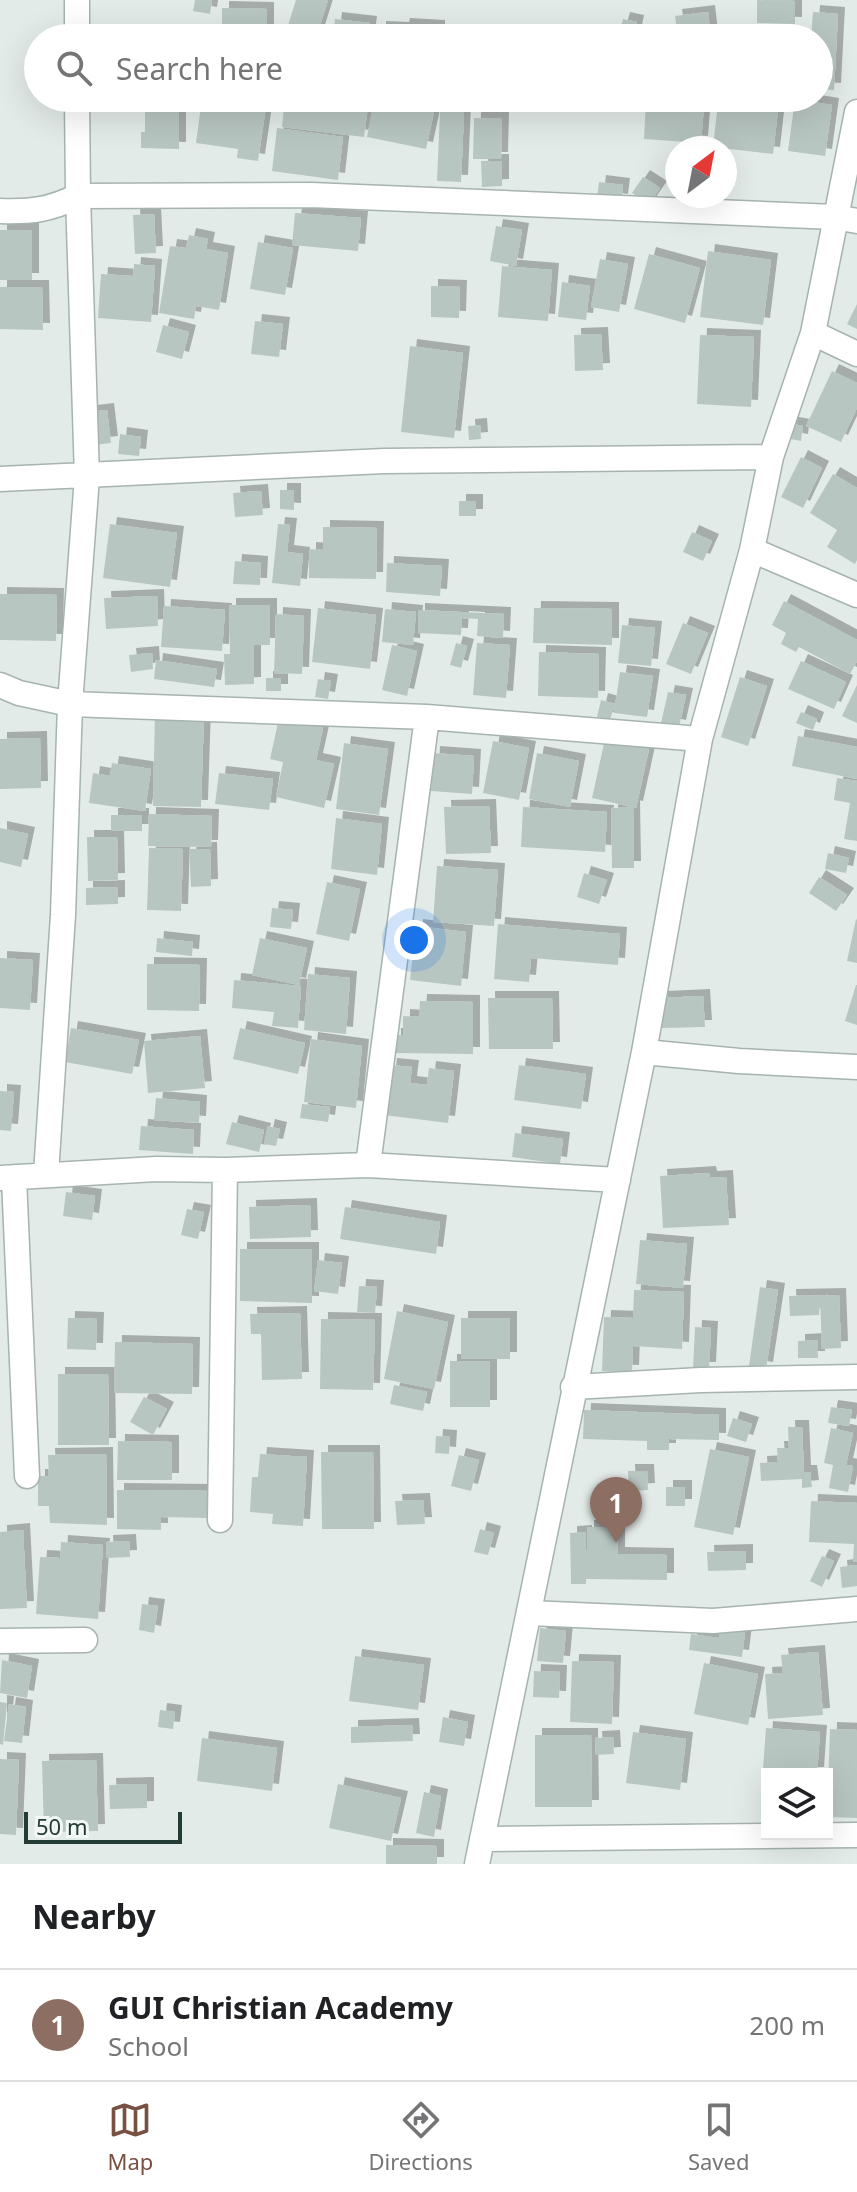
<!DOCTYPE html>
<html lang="en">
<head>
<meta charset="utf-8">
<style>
  :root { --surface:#fff; --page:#f6f6f6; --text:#202124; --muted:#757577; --line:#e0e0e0; --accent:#795142 }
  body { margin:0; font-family:"Noto Sans",sans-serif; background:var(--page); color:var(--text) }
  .controls { position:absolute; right:24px; bottom:24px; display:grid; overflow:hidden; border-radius:0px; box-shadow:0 8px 32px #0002 }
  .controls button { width:72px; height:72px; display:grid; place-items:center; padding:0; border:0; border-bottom:2px solid var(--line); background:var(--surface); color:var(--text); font:40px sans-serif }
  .compass { position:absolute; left:665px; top:136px; width:72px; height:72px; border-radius:50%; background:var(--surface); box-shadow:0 8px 32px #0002; rotate:32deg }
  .scale { position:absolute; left:24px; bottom:20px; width:158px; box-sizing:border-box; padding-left:8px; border:4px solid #243b36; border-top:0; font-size:22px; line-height:28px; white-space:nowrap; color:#243b36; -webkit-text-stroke:6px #f3f8f6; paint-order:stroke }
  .you { position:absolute; left:414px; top:940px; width:28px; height:28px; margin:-20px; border:6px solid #fff; border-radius:50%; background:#1a73e8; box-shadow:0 0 0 12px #1a73e833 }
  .badge { display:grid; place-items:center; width:52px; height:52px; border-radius:50%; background:var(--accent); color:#fff; font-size:26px; font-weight:700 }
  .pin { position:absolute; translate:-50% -66px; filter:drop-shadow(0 2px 4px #0008) }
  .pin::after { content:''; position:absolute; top:42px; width:28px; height:24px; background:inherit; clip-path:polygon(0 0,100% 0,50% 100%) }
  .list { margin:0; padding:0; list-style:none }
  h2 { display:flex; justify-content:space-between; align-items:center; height:104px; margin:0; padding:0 32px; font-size:34px }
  h2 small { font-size:26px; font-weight:400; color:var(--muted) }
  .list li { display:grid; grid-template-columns:52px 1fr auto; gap:24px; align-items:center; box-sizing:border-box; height:112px; padding:0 32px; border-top:2px solid var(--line) }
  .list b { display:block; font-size:30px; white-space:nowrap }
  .list p { margin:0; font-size:26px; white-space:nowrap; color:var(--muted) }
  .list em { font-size:26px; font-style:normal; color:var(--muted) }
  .icon { flex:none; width:44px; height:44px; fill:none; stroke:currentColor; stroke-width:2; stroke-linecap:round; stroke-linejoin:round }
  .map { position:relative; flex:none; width:857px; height:1864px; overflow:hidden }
  .search { position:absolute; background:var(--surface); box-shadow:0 8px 32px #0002; left:24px; right:24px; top:24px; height:88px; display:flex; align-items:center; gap:20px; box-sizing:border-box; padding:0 28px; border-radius:44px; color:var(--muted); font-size:30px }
  .sheet { height:216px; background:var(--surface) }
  nav { display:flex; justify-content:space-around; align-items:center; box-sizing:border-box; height:112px; border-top:2px solid var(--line); background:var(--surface); font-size:22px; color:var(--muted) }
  nav a { display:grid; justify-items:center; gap:4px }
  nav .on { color:var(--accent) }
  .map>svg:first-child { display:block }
  .building { fill:#b8c6c1; filter:url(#shadow) }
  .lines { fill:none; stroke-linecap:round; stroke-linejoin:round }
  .minor-casing { stroke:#a6b3af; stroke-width:27 }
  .minor { stroke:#fff; stroke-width:24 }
</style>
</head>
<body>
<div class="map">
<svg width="857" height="1864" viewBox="0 0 857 1864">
  <defs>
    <filter id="shadow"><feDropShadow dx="7" dy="-7" stdDeviation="0" flood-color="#0004"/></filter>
  </defs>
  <rect width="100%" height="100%" fill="#e3ebe8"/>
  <path class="building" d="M195,0H212L210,14L193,11Z
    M296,0H328L316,38L285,35Z
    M757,0L795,1V24L757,23Z
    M222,8L267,9V38H222Z
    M708,12L711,38H678L675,16Z
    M813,12L838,14L834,90L819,89V38H811Z
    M335,19L370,23L368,38H333Z
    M623,19L637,22L634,37L619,34Z
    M403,25L438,27V38H379V28L402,29Z
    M754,32H783V38H754Z
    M113,98H179V149L141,148V132H145V111H113Z
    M202,98L266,106L258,161L237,158L238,149L196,143Z
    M285,98H369L364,137L282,127Z
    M375,98H437L426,149L367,137Z
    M795,99L832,105L825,156L788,151Z
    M646,101L704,105L701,143L644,139Z
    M718,103L778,110L773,154L713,147Z
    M440,111L464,112L461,182L437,181Z
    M474,118L502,119L501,159H473Z
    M277,128L343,137L338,180L272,171Z
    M481,161H502V186L482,187Z
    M643,177L660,188L649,204L632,193Z
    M599,182L623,185L621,201L597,198Z
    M295,213L361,218L358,251L292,245Z
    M154,214L156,253L135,254L133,215Z
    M496,226L522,230L516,266L490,261Z
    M0,230H32V280H0Z
    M189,235L208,239L206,249L228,253L219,310L196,306L194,319L159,313L170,246L186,248Z
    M258,242L293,248L285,295L250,289Z
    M708,251L771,260L763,325L700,317Z
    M649,254L700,268L685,323L634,309Z
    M600,259L628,264L619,312L591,307Z
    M134,264L155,266L151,322L98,318L101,274L133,276Z
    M502,266L552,270L548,321L498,317Z
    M562,282L590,286L586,320L558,317Z
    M431,286L460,287L459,318L431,317Z
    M0,287H42L43,330L0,329Z
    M857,304V329L847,324Z
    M255,321L283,324L279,357L251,354Z
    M163,325L189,332L182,359L156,352Z
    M601,334L603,370L575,371L574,335Z
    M700,335L754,337L751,407L697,404Z
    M410,346L463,353L454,438L401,432Z
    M832,371L857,383V408L841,442L806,426Z
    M107,410L111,443L94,445L90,412Z
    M787,423L803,426L801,441L785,438Z
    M480,425L481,439L469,440L468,426Z
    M120,434L141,437L139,456L118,454Z
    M801,457L822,468L803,508L781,497Z
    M833,474L857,488V560L855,564L827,547L837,530L810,513Z
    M280,490H294V510L280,509Z
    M261,491L263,515L235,517L233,493Z
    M459,501H476V516H459Z
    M110,524L177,533L170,587L103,578Z
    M278,524L290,525L287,552L303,554L300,586L272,583Z
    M323,527L377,528L376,579L309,578V549L323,550Z
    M692,532L712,541L703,561L683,552Z
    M235,561L261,563L260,585L233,584Z
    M387,563L442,566L440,596L386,592Z
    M0,594L57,595L56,641L0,640Z
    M157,596L158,626L106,629L104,598Z
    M784,601L857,640V661L850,674L799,647L796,652L781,644L786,633L772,625Z
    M229,605H270V645H254V684L225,685L224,654H230Z
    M164,606L225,610L222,651L161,647Z
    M318,608L376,615L370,669L312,662Z
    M534,608L612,609V645L533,643Z
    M385,609L416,612L413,645L382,642Z
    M418,610L504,614L503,638L477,636L478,619L462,618L461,635L418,633Z
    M276,614L304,616L302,674L274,673Z
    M683,623L708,633L691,674L666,664Z
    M622,625L655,628L651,666L618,663Z
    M456,643L467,646L461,668L450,665Z
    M477,643L510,645L506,698L473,695Z
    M392,645L417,651L407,696L382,690Z
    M539,652L599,654L598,698L538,696Z
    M152,653L153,669L131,672L129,655Z
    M156,660L217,669L214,687L154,679Z
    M801,661L846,682L834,709L788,689Z
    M620,672L653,676L647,717L614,713Z
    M740,677L767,686L748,746L721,737Z
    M266,678H281V691H266Z
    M318,679L331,681L328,699L315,697Z
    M857,685V723L842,716Z
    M668,692L686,695L679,727L661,723Z
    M601,700L615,704L610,720L597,717Z
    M801,712L817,719L813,730L796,723Z
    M155,713L204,714L201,807L153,806Z
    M279,718L323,728L316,760L334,764L324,808L276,797L283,762L270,759Z
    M798,736L857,747V779L792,766Z
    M40,738L41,788L0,789V739Z
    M605,739L649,749L636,808L592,798Z
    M493,741L529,748L519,800L483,793Z
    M344,743L388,749L379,815L336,809Z
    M433,753L474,756L472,794L431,791Z
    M537,753L579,761L570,807L529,799Z
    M112,763L151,769L145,811L89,803L93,773L110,776Z
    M219,773L273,779L269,810L215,804Z
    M837,778L857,781V841L844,839L850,803L834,800Z
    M489,806L491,853L446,854L444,807Z
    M523,807L607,812L605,852L521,847Z
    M633,807L634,868H612L611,808Z
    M149,814L212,816L211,847L148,846Z
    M111,815H142V831H111Z
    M336,818L382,824L377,875L331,869Z
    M0,828L28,834L21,867L0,862Z
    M87,837H117L118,880L88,881Z
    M149,848L183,849L181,911L147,910Z
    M189,849H210L211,886L191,887Z
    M828,853L849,858L846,873L825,869Z
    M437,866L498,870L494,926L433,922Z
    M584,873L607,880L599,904L577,897Z
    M819,877L847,895L836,911L809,893Z
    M327,882L360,889L349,941L316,934Z
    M118,887V904L86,905V888Z
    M272,908L293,910L291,929L270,927Z
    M856,919L857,920V963L847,961Z
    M498,924L620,934L618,965L531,958L529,982L494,979Z
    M416,926L466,932L461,986L410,980Z
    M157,938L193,942L192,956L156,952Z
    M260,938L307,948L299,985L252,975Z
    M0,958L33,960L30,1010L0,1008Z
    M147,964L200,965L199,1011L147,1010Z
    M308,974L350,978L346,1034L304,1030Z
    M234,980L301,986L298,1028L272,1026L274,1012L232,1008Z
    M856,985H857V1025L845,1021Z
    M703,996L705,1027L662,1028L660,998Z
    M488,998H552L553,1049H489Z
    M420,1001L473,1002V1054L394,1053V1035H403V1016L419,1017Z
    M71,1028L139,1040L132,1074L65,1062Z
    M240,1028L305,1043L298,1074L233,1059Z
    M200,1036L205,1088L148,1093L144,1041Z
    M311,1039L362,1046L356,1108L304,1102Z
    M390,1065L412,1067L410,1083L427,1085L429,1068L454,1071L448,1123L384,1115Z
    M519,1065L586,1074L581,1109L514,1100Z
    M0,1091L14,1092L11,1131L0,1130Z
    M156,1098L200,1102L199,1123L154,1120Z
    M302,1104L330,1107L328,1122L300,1118Z
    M232,1122L264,1130L259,1152L226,1144Z
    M141,1126L194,1130L193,1154L139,1150Z
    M268,1126L280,1129L276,1146L264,1144Z
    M515,1133L563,1139L560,1164L512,1157Z
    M709,1173L710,1178L726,1177L729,1225L663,1228L660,1176Z
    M66,1192L95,1196L92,1220L63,1216Z
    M310,1205L311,1237L250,1239L249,1207Z
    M345,1207L440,1222L436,1254L340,1239Z
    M187,1209L204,1212L198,1239L181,1235Z
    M640,1240L687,1244L683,1288L636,1284Z
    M240,1249H312V1303L240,1301Z
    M318,1260L342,1263L338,1294L314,1291Z
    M359,1286L377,1287L375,1313L357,1312Z
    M760,1287L778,1290L766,1369L749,1366Z
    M634,1290L684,1292L682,1349L633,1346L632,1372L602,1371L604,1317L633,1318Z
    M839,1295L841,1348L822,1349L820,1299L819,1315L790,1316L789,1296Z
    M397,1311L448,1322L434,1389L384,1379Z
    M300,1313L302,1379L262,1380L261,1334H251L250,1314Z
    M68,1318L97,1319L96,1350L67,1349Z
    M461,1318H510V1359H461Z
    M321,1319L375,1320L373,1390L320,1389Z
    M695,1327L711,1328L709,1369H693Z
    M817,1340L818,1358H798V1341Z
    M115,1342L193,1344L192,1394L114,1393Z
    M450,1361H490V1407H450Z
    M58,1374H108L109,1445H58Z
    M394,1385L427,1392L423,1411L390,1404Z
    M144,1397L167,1409L153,1435L130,1422Z
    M831,1407L852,1410L849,1426L828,1423Z
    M584,1410L719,1415V1440L669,1439V1450H647V1441L583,1439Z
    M733,1418L752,1424L746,1442L727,1436Z
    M788,1427H802L804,1472H810L812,1487L802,1488V1479L761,1481L760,1463L778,1462L777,1448H789Z
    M831,1428L853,1433L846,1465L853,1466L848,1492L829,1488L833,1465L824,1463Z
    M436,1436L450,1437L449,1454L435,1453Z
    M118,1441L172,1442V1480H117Z
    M710,1449L749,1457L733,1535L694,1527Z
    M321,1452H373L374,1529H322Z
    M106,1454L107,1525L50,1523L49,1506H38V1476H49L48,1455Z
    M260,1454L307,1457L303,1526L272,1524L273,1514L250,1512L252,1477H258Z
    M459,1455L479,1460L471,1491L451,1486Z
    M628,1471H647L648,1490L629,1491Z
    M666,1487H685V1506H666Z
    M117,1490L208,1491L207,1518L161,1517V1530L117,1529Z
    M423,1500L425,1524L397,1525L395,1501Z
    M811,1501L857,1503V1562H853L854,1544L809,1542Z
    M587,1527H618V1554L667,1555V1580L586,1579V1584H571L570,1533L585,1532L587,1565Z
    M480,1529L494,1533L488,1555L474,1552Z
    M23,1530L27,1608L0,1609V1532Z
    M129,1541L130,1557L107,1558L106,1542Z
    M61,1542L103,1545L98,1619L36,1614L40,1557L60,1558Z
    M746,1551V1570L708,1571L707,1552Z
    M822,1556L834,1561L822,1587L810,1581Z
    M857,1565V1586L842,1588L840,1567Z
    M142,1604L158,1606L154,1633L139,1630Z
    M540,1628L566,1631L563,1663L537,1661Z
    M720,1628L745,1632L742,1657L689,1650L691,1634L719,1638Z
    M818,1652L823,1715L768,1719L765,1674L783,1673L781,1655Z
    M355,1656L424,1665L418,1710L349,1701Z
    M2,1660L32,1666L27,1698L0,1693Z
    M572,1661L614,1662L612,1724L570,1722Z
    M704,1663L758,1674L748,1725L694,1714Z
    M534,1671L560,1672L559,1698L533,1697Z
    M0,1702L7,1703L3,1745L0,1744Z
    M9,1704L26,1707L22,1743L4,1741Z
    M160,1710L175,1712L173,1729L158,1727Z
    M443,1717L468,1722L464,1746L439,1742Z
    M412,1725L413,1741L351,1743V1727Z
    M766,1728L820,1732L817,1774H767V1797L761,1796Z
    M830,1729L857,1730V1818L827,1817Z
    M633,1732L686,1739L680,1790L626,1783Z
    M535,1735H591L592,1807H535Z
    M613,1737L614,1754L596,1755L595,1738Z
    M202,1738L277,1748L272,1791L197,1781Z
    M0,1759L19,1760L16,1835L0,1834Z
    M96,1760L98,1831L44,1832L42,1761Z
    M147,1784V1808L110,1809L109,1785Z
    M338,1784L401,1798L391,1841L329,1828Z
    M424,1792L441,1796L434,1837L416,1833Z
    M386,1845L437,1846V1864H386Z"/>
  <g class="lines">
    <defs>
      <path id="minor" d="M77,0V38
        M0,211C32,212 49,210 78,196L311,195L835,217L857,221
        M813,333L857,354
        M0,479L384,461L771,457
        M752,550L857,595
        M0,685L19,693L70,704L427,717L700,739
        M644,1052L739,1061L857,1067
        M368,1165L427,717
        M46,1174L63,915L70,704L87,477L78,196L77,98
        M0,1178L156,1169L225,1170L368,1165L618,1180
        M14,1178L27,1476
        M573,1387L701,1380L857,1377
        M220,1520L225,1170
        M529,1613L713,1621L857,1609
        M0,1641L85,1640
        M482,1839L857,1835
        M477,1864L644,1052L700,739L752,550L771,457L813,333L857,112"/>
    </defs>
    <use href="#minor" class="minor-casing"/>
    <use href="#minor" class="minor"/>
  </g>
</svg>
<div class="controls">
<button><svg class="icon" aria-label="layers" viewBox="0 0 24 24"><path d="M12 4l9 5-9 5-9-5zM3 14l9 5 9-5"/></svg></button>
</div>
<svg class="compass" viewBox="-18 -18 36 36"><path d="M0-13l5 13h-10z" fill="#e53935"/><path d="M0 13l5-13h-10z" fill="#757577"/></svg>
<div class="scale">50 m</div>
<div class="you"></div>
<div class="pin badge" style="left:616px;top:1543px;background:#8d6e63">1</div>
<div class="search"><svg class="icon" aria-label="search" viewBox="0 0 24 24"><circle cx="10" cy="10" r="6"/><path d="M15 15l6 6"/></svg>Search here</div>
</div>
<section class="sheet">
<h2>Nearby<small></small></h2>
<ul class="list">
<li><span class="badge" style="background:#8d6e63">1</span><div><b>GUI Christian Academy</b><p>School</p></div><em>200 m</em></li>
</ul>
</section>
<nav>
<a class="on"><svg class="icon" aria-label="map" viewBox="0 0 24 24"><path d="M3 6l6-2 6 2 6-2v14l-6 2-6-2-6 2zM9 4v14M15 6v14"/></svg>Map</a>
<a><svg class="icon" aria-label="directions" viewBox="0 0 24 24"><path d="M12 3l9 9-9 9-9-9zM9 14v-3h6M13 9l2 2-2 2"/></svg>Directions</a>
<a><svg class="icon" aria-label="saved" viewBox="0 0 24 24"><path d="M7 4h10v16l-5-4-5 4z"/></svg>Saved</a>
</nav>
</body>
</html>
